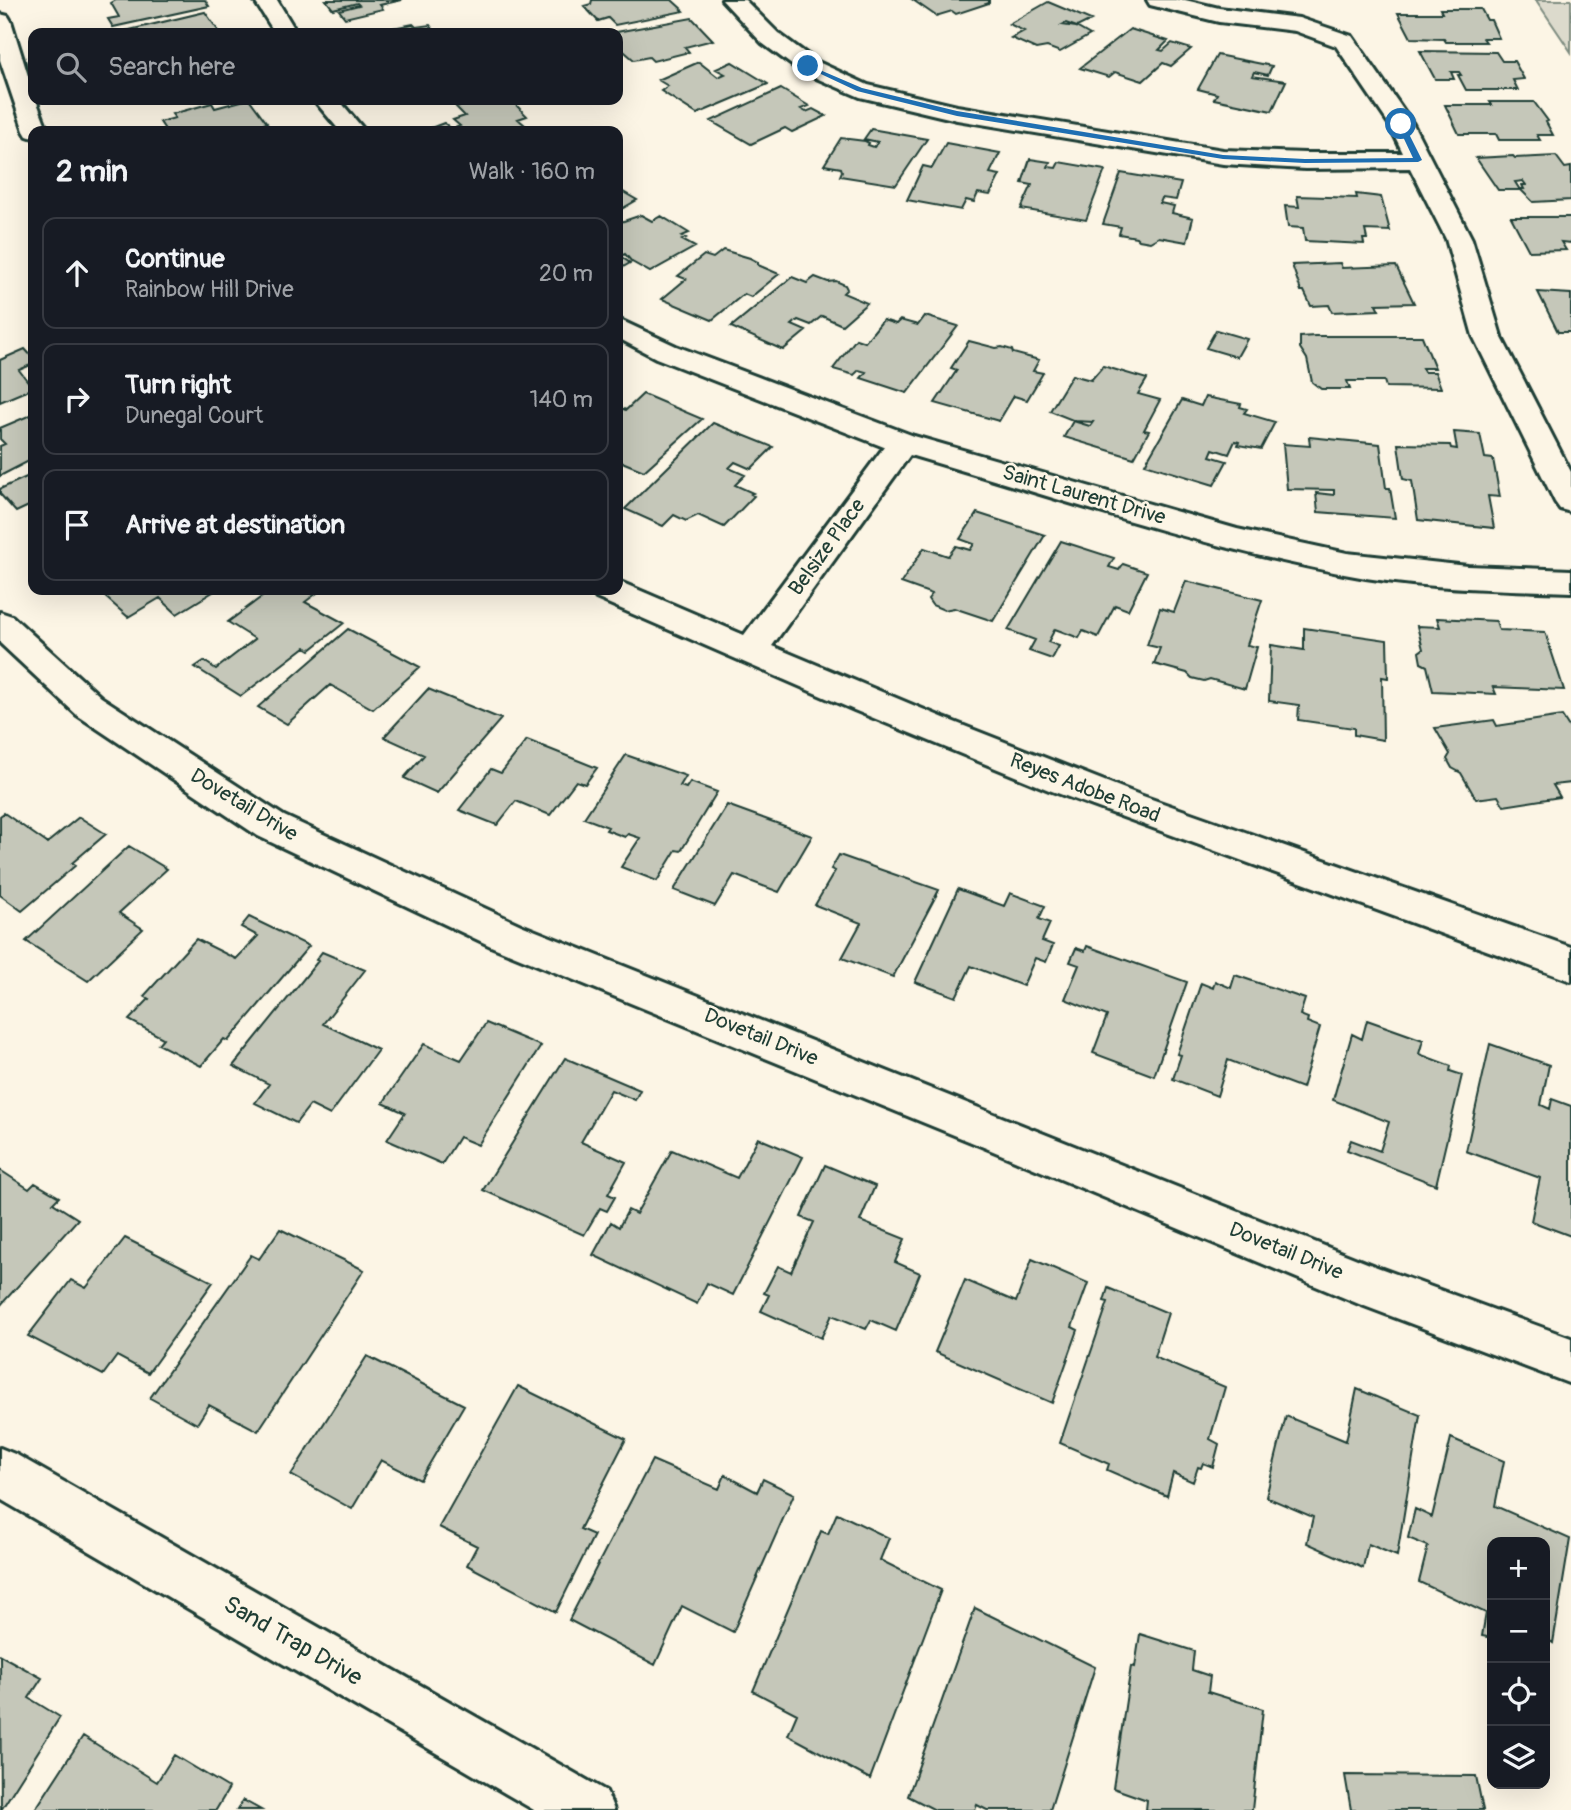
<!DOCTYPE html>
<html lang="en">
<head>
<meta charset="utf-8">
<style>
  :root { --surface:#171b24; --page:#242831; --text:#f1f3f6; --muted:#9ea1a6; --line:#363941 }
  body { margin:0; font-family:Pangolin,sans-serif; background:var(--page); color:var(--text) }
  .controls { position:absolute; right:21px; bottom:21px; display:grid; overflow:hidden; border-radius:14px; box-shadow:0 7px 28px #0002 }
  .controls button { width:63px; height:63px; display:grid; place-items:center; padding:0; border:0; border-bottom:2px solid var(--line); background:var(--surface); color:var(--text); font:35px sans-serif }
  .stop { position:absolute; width:21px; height:21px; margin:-16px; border:5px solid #1f6fb2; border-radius:50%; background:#fff }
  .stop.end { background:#1f6fb2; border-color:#fff; box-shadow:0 2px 7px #0008 }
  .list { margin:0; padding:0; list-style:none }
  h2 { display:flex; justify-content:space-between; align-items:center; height:91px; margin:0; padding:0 28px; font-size:30px }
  h2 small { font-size:23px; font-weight:400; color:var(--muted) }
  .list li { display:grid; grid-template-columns:46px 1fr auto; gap:21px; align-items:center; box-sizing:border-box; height:112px; margin:0 14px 14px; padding:0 14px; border:2px solid var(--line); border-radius:14px }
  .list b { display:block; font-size:26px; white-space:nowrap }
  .list p { margin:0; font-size:23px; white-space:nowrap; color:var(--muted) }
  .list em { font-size:23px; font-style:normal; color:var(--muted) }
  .icon { flex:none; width:38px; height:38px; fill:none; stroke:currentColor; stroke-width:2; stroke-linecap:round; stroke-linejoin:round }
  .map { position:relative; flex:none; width:1571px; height:1810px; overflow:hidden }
  .search { position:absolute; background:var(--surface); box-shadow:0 7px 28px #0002; left:28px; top:28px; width:595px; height:77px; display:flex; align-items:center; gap:18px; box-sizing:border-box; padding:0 24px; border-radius:14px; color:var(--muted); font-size:26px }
  .panel { position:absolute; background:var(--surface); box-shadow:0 7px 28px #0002; left:28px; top:126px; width:595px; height:469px; border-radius:14px }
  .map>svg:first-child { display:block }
  .green { fill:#dcdacc; stroke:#7e8c80; stroke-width:2 }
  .building { fill:#c5c7b9; stroke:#1f3d34; stroke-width:2 }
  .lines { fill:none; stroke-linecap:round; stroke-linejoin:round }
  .minor-casing { stroke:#1f3d34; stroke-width:6 }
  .minor { fill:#fcf5e5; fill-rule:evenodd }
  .route { fill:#1f6fb2 }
  .labels { text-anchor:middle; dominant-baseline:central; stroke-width:5; stroke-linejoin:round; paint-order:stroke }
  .street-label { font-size:21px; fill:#1f3d34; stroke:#fcf5e5 }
  .near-street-label { font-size:24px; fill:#1f3d34; stroke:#fcf5e5 }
</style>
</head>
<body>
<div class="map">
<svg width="1571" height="1810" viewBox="0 0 1571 1810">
  <rect width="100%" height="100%" fill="#fcf5e5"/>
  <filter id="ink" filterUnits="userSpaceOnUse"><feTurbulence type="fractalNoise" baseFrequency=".0143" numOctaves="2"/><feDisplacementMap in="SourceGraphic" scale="14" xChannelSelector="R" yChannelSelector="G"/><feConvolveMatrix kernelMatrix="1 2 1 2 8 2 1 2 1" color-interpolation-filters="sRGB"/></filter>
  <g filter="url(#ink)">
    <path class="green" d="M1536,0H1571V52Z"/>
    <path class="building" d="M116,0H205L209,6L113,27L108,19L119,17L111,3Z
      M326,0H402L380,5L383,9L345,18L339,10L359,5L357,3L333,9Z
      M592,0H672L684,11L615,25L608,18L598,21L584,6L591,4Z
      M913,0H989V3L956,14L952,11L936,16Z
      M1048,2L1091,20L1077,27L1066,23L1062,25L1076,27L1090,35L1060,52L1047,47L1036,49L1011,38L1024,31L1009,24Z
      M1440,9H1481L1487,20H1491L1499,38H1483L1486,42H1446L1444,39L1411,38L1398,13H1442Z
      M205,12L220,33H116L121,32Z
      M692,18L713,40L685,47L689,52L653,61L649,57L634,60L618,46V33H611Z
      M413,24L416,27L430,25L436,33H378L377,31Z
      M1130,29L1168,41L1159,50L1163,51L1172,43L1191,49L1171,66L1163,63L1143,81L1115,72L1109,77L1080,68Z
      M1420,51L1496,52L1502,61H1514L1524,79L1513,80L1518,90H1466L1458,75H1461L1459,72H1451L1454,79H1435Z
      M1217,55L1272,66L1268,75L1254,72L1252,76L1286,81L1272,111L1214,99L1217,94L1198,89Z
      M699,62L718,77L725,74L716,69L732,62L768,84L697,114L661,91L668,86L658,80Z
      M781,89L809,106L801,109L806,112L813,109L826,116L792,132L785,128L751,144L711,121Z
      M245,100H250L267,123L242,131H166L160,122L175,118L172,114L212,103L215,108Z
      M475,100L513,102L527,116L518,119L526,126L512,131H423L444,123L452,129L460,126L453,120L465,116L456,107Z
      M1490,102H1534L1548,121L1546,122L1553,135H1537L1540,140H1499L1496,134H1459L1445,105H1492Z
      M871,129L927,139L896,185L840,176L842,171L841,168L824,165L841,138L865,141L869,143L868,145L874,147L878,142L864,139Z
      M946,143L1000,153L990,173L1000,175L990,195L978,193L974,202L966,200L961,210L907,200L923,166L932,168Z
      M1513,156L1515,158L1556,156L1565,168L1571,167V200L1533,202L1520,189H1524L1522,185H1526L1523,181L1515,182L1520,190H1498L1476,158Z
      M1030,159L1050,162L1048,167L1056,168L1059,162L1105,170L1086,220L1021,209L1032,185L1022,183Z
      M1121,173L1181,183L1176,200L1162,198L1160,203L1174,206L1172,213L1193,218L1187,242L1159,237L1150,242L1139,240L1136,237L1119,234L1121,227L1103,224Z
      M618,189L637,200L618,211Z
      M1356,194L1381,197L1390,231L1365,230L1367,239H1363L1364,244L1305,241L1303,228L1288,227L1285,206L1299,207L1297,196L1357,198Z
      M641,215L652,221L661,216L689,233L682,236L686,238L682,240L695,247L650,272L632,262L625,254L620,256L630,263L618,270V223Z
      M1511,217H1571V243L1561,242L1566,250L1529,251Z
      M723,250L750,258L758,262V265L779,274L751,297L744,294L712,320L662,299L686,279L678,276L704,255L713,258Z
      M1340,263L1342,268L1396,266L1414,303L1376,304L1379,310L1332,312L1329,305L1311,306L1304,291H1301L1292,265Z
      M792,277L807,283L815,277L828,282L836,281L845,285L847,289L843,293L867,303L842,325L822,316L811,325L798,320L792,325L806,331L783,350L731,327Z
      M1538,292L1571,294V332H1558Z
      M925,316L958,326L907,393L861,378L866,372L859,370L854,375L833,369L856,339L865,342L883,320L896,324L900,320L918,325Z
      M1216,330L1247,339L1237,357L1206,348Z
      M1315,336H1422L1435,368H1422L1424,372H1435L1441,388L1386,387L1384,381H1347L1350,389H1321L1312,382L1307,359L1300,348V337Z
      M969,341L996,348L1002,347L1012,350L1013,353L1039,360L1033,371L1043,373L1027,400L1014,396L999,421L935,403L957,370L951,368Z
      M25,349L33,358V364L19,370L33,388L0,402V360Z
      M1103,366L1147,379L1138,394L1160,400L1144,430L1149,431L1134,458L1064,437L1073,421L1090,426L1093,422L1075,421L1050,411L1072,375L1091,380Z
      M643,394L702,419L644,471L622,462L618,466V407L626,410Z
      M1205,397L1241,404L1240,407L1247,409L1244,413L1275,422L1261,449L1238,445L1239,442L1235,441L1229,454L1213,449L1210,456L1227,461L1214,485L1145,464L1182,400L1201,406Z
      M33,414V459L0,476V446L5,444L0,439V428Z
      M713,423L773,447L751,469L735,462L729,468L745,475L735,485L753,493L751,494L754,496L724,527L698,515L686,521L674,515L663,526L625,509Z
      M1454,432L1480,434L1485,458L1493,459L1500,497L1488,496L1494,528L1418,520L1412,481L1403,479L1398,444L1450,445L1451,448L1457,449Z
      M1309,437L1380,444L1386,488H1390L1395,518L1318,512L1316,493L1334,495V490L1287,489L1283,444L1310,446Z
      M33,474V504L16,512L0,494V489Z
      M977,513L1045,535L993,621L954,608L944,610L932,605L928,599L932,594L901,583L924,548L948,556L956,546L970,550L974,544L960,539Z
      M1061,541L1114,558L1109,567L1119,570L1123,564L1147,572L1128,610L1115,605L1098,637L1083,631L1079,638L1055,629L1048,642L1059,646L1052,659L1029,651L1035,640L1008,630Z
      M1186,581L1262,600L1247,645L1257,647L1245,689L1210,679L1204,681L1192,678L1187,673L1154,664L1160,648L1147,645L1160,608L1174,612Z
      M114,590H216L177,614L160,598L128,617L104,596Z
      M271,590H321L305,602L344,623L310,650L305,647L241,696L195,667L204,661L216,669L255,639L228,622Z
      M1437,618L1496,621L1499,630L1545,632L1564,690L1493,687L1496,694L1433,691L1427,666L1421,663L1419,652L1423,649L1417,626L1440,627Z
      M1304,628L1387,640L1388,678L1382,677L1383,740L1354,735V728L1298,720L1299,705L1269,701L1271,645L1304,650Z
      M348,629L420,667L373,709L330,685L287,724L258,707Z
      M428,689L501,719L437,793L404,778L424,755L384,737Z
      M1562,716L1571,730V783L1553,785L1560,797L1504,806L1498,796L1476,799L1461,773L1452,768L1447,759L1450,754L1435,728L1494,720L1497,726Z
      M527,740L597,768L585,784L576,781L550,815L516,801L497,825L459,810L491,769L501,773Z
      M626,755L686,776L680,786L686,788L690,782L717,792L681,851L676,850L657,881L621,867L640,838L628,834L625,837L606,830L608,827L584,818Z
      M727,805L812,836L779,892L734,875L715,906L674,890Z
      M4,813L47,843L79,817L106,834L72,863L76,865L22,911L0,895V816Z
      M129,846L167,869L119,913L143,929L88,981L26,941Z
      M839,855L939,890L893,977L842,958L861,923L815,905L835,871L831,869Z
      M958,889L1004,906L1010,893L1045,906L1039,919L1050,923L1042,941L1053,945L1046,962L1035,958L1023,986L971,966L956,997L915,982Z
      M249,917L309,946L228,1041L224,1039L201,1066L158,1044L163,1038L129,1020L149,999L144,996L196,939L236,959L258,936L241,927Z
      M1087,946L1187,982L1154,1076L1093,1053L1107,1016L1065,999L1079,965L1070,962L1076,948L1085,951Z
      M322,952L365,970L323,1024L378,1050L330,1115L310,1105L296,1123L255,1103L269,1084L233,1066L318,961L316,960Z
      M1235,975L1305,999L1300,1015L1308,1018L1307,1022L1320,1027L1302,1088L1228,1060L1217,1096L1173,1079L1181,1055L1177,1054L1201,983L1213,988L1215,981L1231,988Z
      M1367,1020L1423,1040L1419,1054L1451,1066L1450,1071L1462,1075L1436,1185L1347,1150L1351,1140L1380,1151L1389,1122L1333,1100L1352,1034L1362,1039Z
      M486,1023L541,1046L478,1145L459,1137L442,1164L387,1140L405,1113L383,1103L424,1044L461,1060Z
      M1490,1044L1549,1065L1541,1105L1550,1109L1552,1099L1571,1106V1236L1531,1221L1540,1178L1466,1151Z
      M565,1058L640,1090L635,1100L611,1090L581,1142L626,1162L608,1194L615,1197L607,1211L600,1208L584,1235L483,1190Z
      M758,1138L803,1157L733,1295L707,1283L697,1304L593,1255L611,1222L619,1227L628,1210L636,1214L672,1150L737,1178Z
      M825,1165L875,1186L860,1221L905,1239L895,1262L920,1273L896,1331L871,1320L866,1329L832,1315L821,1338L761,1311L769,1295L764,1293L778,1266L791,1272L814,1222L801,1217Z
      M0,1170L29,1189L35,1183L59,1197L53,1203L78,1219L0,1306Z
      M280,1229L364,1270L258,1431L209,1405L197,1424L150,1398L251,1255L259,1259Z
      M125,1238L213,1282L148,1373L117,1356L103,1375L28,1336L71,1280L86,1288Z
      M1032,1259L1088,1283L1072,1327L1078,1330L1052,1403L935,1352L965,1280L1016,1302Z
      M1108,1288L1168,1313L1154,1357L1225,1387L1210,1439L1219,1444L1213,1467L1203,1463L1201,1468L1198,1467L1193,1482L1173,1473L1167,1496L1107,1470L1109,1464L1060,1443L1108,1302L1104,1301Z
      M367,1356L464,1405L420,1480L381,1460L352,1509L291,1475Z
      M518,1386L626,1439L580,1529L594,1535L556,1612L467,1565L477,1546L439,1527Z
      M1357,1389L1420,1415L1397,1556L1368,1544L1363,1568L1307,1543L1313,1517L1266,1497L1286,1416L1346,1441Z
      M1451,1438L1504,1461L1495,1506L1570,1539L1553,1643L1545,1638V1542H1492V1638L1482,1636L1486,1613L1419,1582L1428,1546L1408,1538L1415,1509L1432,1517Z
      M652,1460L719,1489L725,1475L757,1492L763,1479L794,1494L733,1632L682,1606L655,1665L569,1620Z
      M837,1513L889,1538L880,1560L941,1590L870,1779L788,1735L797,1714L753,1691L821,1531L828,1534Z
      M975,1608L1095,1667L1050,1810H987L977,1805L975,1810H935L908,1796Z
      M1140,1634L1194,1651L1192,1670L1210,1676L1208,1692L1263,1709L1252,1810H1146L1147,1800L1113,1788L1131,1666L1135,1667Z
      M0,1655L42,1678L29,1698L60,1717L1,1810Z
      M83,1736L157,1782L174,1755L229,1788L216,1810H35Z
      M1345,1775L1476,1776L1483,1810H1351Z
      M243,1800L261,1810H237Z"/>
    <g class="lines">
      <defs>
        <path id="minor" d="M254,0H277L297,33H275Z
          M722,0H745L778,33L816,61L868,85L957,106L1223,150L1305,153H1403L1389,124L1336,46L1295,31L1219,22L1150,5L1147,0H1185L1219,8L1299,18L1352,36L1413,124L1472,239L1501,336L1571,472V512L1560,509L1555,502L1473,336L1446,239L1410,168L1305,169L1223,164L957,120L860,97L800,71L762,43Z
          M0,14L8,16L11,21L33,92V100H36L48,131H33V138L27,136L24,131L0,60Z
          M314,100H339L365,131H340Z
          M618,319L676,346L914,436L1237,529L1347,553L1468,566L1571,570V592C1496,589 1418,589 1344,574C1197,546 1054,497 910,455L772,646L944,718L1140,795L1571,947V981L1049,790L854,710L596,598L592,590H618V581L744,635L884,447L656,358L618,338Z
          M0,612L12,616L101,697L284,816L521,925L1377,1267L1571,1338V1384L1359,1304L986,1148L493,947L258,836L77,715L0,643Z
          M0,1448L17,1455L606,1791L614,1810H534L0,1499Z"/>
      </defs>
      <use href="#minor" class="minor-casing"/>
      <use href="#minor" class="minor"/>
    </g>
  </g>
  <path class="route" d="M806,64L862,88L957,111L1223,155L1305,159L1413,158L1397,124L1401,121L1404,124L1422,160L1418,162L1305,163L1223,159L957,116L857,91L806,67Z"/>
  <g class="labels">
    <g class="street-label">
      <text transform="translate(1084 495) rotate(16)">Saint Laurent Drive</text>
      <text transform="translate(827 547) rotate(-54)">Belsize Place</text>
      <text transform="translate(1085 788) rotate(21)">Reyes Adobe Road</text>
      <text transform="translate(244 805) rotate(31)">Dovetail Drive</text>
      <text transform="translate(761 1037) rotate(22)">Dovetail Drive</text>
      <text transform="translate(1286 1251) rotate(22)">Dovetail Drive</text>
    </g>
    <g class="near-street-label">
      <text transform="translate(293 1641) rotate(30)">Sand Trap Drive</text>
    </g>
  </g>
</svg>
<div class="controls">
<button>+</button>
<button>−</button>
<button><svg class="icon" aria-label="locate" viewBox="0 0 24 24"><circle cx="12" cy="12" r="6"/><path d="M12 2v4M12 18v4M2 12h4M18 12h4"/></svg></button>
<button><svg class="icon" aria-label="layers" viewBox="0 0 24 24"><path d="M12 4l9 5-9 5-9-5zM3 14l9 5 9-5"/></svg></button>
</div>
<div class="stop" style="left:1401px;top:124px"></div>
<div class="stop end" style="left:808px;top:66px"></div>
<div class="search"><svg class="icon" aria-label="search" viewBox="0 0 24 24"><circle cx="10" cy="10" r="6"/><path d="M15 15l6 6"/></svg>Search here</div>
<section class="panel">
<h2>2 min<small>Walk · 160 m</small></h2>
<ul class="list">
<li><svg class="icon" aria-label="ahead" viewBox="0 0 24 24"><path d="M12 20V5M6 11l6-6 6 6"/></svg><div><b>Continue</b><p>Rainbow Hill Drive</p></div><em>20 m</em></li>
<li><svg class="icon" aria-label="right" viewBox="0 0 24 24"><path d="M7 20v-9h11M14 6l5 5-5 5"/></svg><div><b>Turn right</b><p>Dunegal Court</p></div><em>140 m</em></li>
<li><svg class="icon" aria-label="arrive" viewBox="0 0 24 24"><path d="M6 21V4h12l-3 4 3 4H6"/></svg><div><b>Arrive at destination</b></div></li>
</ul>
</section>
</div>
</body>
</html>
